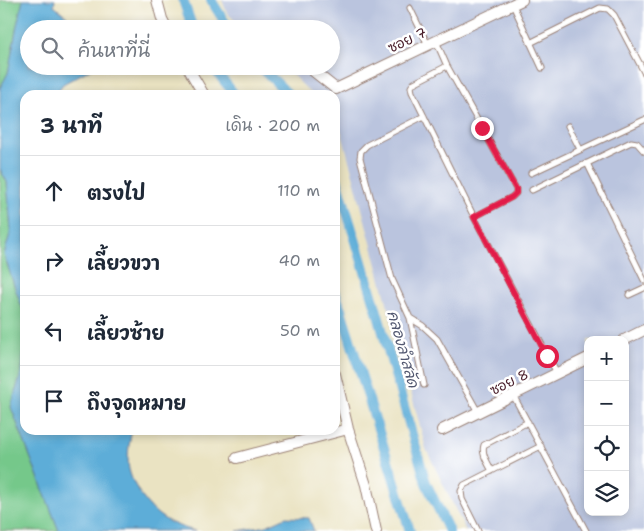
<!DOCTYPE html>
<html lang="th">
<head>
<meta charset="utf-8">
<style>
  :root { --surface:#fff; --page:#f2f2f3; --text:#1f2937; --muted:#747a83; --line:#e0e1e3 }
  body { margin:0; font-family:"Shantell Sans","Playpen Sans Thai",sans-serif; background:var(--page); color:var(--text) }
  .controls { position:absolute; right:15px; bottom:15px; display:grid; overflow:hidden; border-radius:10px; box-shadow:0 2px 8px #0003 }
  .controls button { width:45px; height:45px; display:grid; place-items:center; padding:0; border:0; border-bottom:1px solid var(--line); background:var(--surface); color:var(--text); font:25px sans-serif }
  .stop { position:absolute; width:15px; height:15px; margin:-11px; border:4px solid #e11d48; border-radius:50%; background:#fff }
  .stop.end { background:#e11d48; border-color:#fff; box-shadow:0 1px 5px #0008 }
  .list { margin:0; padding:0; list-style:none }
  h2 { display:flex; justify-content:space-between; align-items:center; height:65px; margin:0; padding:0 20px; font-size:21px }
  h2 small { font-size:16px; font-weight:400; color:var(--muted) }
  .list li { display:grid; grid-template-columns:32px 1fr auto; gap:15px; align-items:center; box-sizing:border-box; height:70px; padding:0 20px; border-top:1px solid var(--line) }
  .list b { display:block; font-size:19px; white-space:nowrap }
  .list em { font-size:16px; font-style:normal; color:var(--muted) }
  .icon { flex:none; width:28px; height:28px; fill:none; stroke:currentColor; stroke-width:2; stroke-linecap:round; stroke-linejoin:round }
  .map { position:relative; flex:none; width:644px; height:531px; overflow:hidden }
  .search { position:absolute; background:var(--surface); box-shadow:0 2px 8px #0003; left:20px; top:20px; width:320px; height:55px; display:flex; align-items:center; gap:12px; box-sizing:border-box; padding:0 18px; border-radius:28px; color:var(--muted); font-size:19px }
  .panel { position:absolute; background:var(--surface); box-shadow:0 2px 8px #0003; left:20px; top:90px; width:320px; height:345px; border-radius:15px }
  .map>svg:first-child { display:block }
  .industrial { fill:#bac4de; fill-rule:evenodd }
  .green { fill:#75c88a; stroke:#60745a }
  .water { fill:#5dadd8; stroke:#546682 }
  .lines { fill:none; stroke-linecap:round; stroke-linejoin:round }
  .canal { stroke:#5dadd8; stroke-width:10 }
  .service-casing { stroke:#9a8176; stroke-width:7 }
  .minor-casing { stroke:#9a8176; stroke-width:12 }
  .service { stroke:#fff; stroke-width:5 }
  .minor { stroke:#fff; stroke-width:10 }
  .route { stroke:#e11d48; stroke-width:6 }
  .labels { text-anchor:middle; dominant-baseline:central; stroke-width:5; stroke-linejoin:round; paint-order:stroke }
  .street-label { font-size:14px; fill:#4a1f2b; stroke:#fff }
  .water-label { font-size:15px; font-style:italic; fill:#525870; stroke:#fff }
</style>
</head>
<body>
<div class="map">
<svg width="644" height="531" viewBox="0 0 644 531">
  <rect width="100%" height="100%" fill="#fff"/>
  <filter id="ink" filterUnits="userSpaceOnUse"><feTurbulence type="fractalNoise" baseFrequency=".02" numOctaves="2"/><feDisplacementMap in="SourceGraphic" scale="10" xChannelSelector="R" yChannelSelector="G"/><feConvolveMatrix kernelMatrix="1 2 1 2 8 2 1 2 1" color-interpolation-filters="sRGB"/></filter>
  <filter id="wash" filterUnits="userSpaceOnUse"><feTurbulence type="fractalNoise" baseFrequency=".0096" numOctaves="4" result="noise"/><feDisplacementMap in="SourceGraphic" scale="20" xChannelSelector="R" yChannelSelector="G"/><feGaussianBlur stdDeviation="1.12" result="paint"/><feColorMatrix in="noise" values="0 0 0 0 0 0 0 0 0 0 0 0 0 0 0 0 0 1.4 0 .05"/><feComposite in="paint" operator="in"/></filter>
  <g filter="url(#wash)">
    <rect width="100%" height="100%" fill="#eae3c2"/>
    <path class="industrial" d="M222,0H644V531H466L426,449L338,119L335,116V95H313L283,66H331V29H244L227,13ZM588,340H625V512H588Z"/>
    <path class="green" d="M0,0H23L17,25L8,73L0,88Z
      M0,169L7,182L11,230L4,255L16,291L25,315V338L22,370L11,407L59,531H0Z"/>
    <path class="water" d="M23,0H55L54,6L83,29H29V66H96L63,84L55,95H25V315L16,291L4,255L11,230L7,182L0,169V88L8,73L17,25Z
      M25,338V430H132C129,442 126,461 130,473C134,487 147,506 159,515C169,523 183,528 195,531H59L11,407L22,370Z
      M286,517L309,518L314,531H237L266,526Z"/>
    <g class="lines">
      <path class="canal" d="M183,0L193,29
        M211,0L229,29
        M212,66L235,95
        M260,66L289,95
        M335,173L376,308L426,483L449,531
        M335,291L410,531"/>
    </g>
  </g>
  <g filter="url(#ink)">
    <g class="lines">
      <defs>
        <path id="service" d="M513,5L542,68
          M410,8L428,45
          M436,41L447,66L516,189V193L512,197L474,217
          M530,43L600,8L608,9L614,15L644,72
          M447,66L414,83L411,87L412,92L474,217L557,373
          M424,116L367,145L361,151L360,158L392,279L410,318L423,326L437,339L478,412
          M568,126L580,149
          M587,163L644,280
          M531,173L644,120
          M532,190L631,142L637,143L644,151
          M629,295L644,288
          M410,318L424,385
          M513,395L586,531
          M492,471C488,463 481,454 484,445L528,422
          M478,531L462,499L461,491L464,485L541,446"/>
        <path id="minor" d="M157,0L162,19L167,29
          M187,66L204,95
          M307,66L336,89L522,0
          M624,340L644,330
          M335,374L348,429L366,485L376,531
          M442,430L588,358
          M237,458L348,429"/>
      </defs>
      <use href="#service" class="service-casing"/>
      <use href="#minor" class="minor-casing"/>
      <use href="#service" class="service"/>
      <use href="#minor" class="minor"/>
    </g>
  </g>
  <g class="lines" filter="url(#ink)">
    <path class="route" d="M482,128L516,189V193L512,197L474,217L547,356"/>
  </g>
  <g class="labels">
    <g class="street-label">
      <text transform="translate(407 40) rotate(-25)">ซอย 7</text>
      <text transform="translate(509 382) rotate(-26)">ซอย 8</text>
    </g>
    <g class="water-label">
      <text transform="translate(403 349) rotate(74)">คลองลำสลัด</text>
    </g>
  </g>
</svg>
<div class="controls">
<button>+</button>
<button>−</button>
<button><svg class="icon" aria-label="locate" viewBox="0 0 24 24"><circle cx="12" cy="12" r="6"/><path d="M12 2v4M12 18v4M2 12h4M18 12h4"/></svg></button>
<button><svg class="icon" aria-label="layers" viewBox="0 0 24 24"><path d="M12 4l9 5-9 5-9-5zM3 14l9 5 9-5"/></svg></button>
</div>
<div class="stop" style="left:547px;top:356px"></div>
<div class="stop end" style="left:482px;top:128px"></div>
<div class="search"><svg class="icon" aria-label="search" viewBox="0 0 24 24"><circle cx="10" cy="10" r="6"/><path d="M15 15l6 6"/></svg>ค้นหาที่นี่</div>
<section class="panel">
<h2>3 นาที<small>เดิน · 200 m</small></h2>
<ul class="list">
<li><svg class="icon" aria-label="ahead" viewBox="0 0 24 24"><path d="M12 20V5M6 11l6-6 6 6"/></svg><div><b>ตรงไป</b></div><em>110 m</em></li>
<li><svg class="icon" aria-label="right" viewBox="0 0 24 24"><path d="M7 20v-9h11M14 6l5 5-5 5"/></svg><div><b>เลี้ยวขวา</b></div><em>40 m</em></li>
<li><svg class="icon" aria-label="left" viewBox="0 0 24 24"><path d="M17 20v-9H6M10 6l-5 5 5 5"/></svg><div><b>เลี้ยวซ้าย</b></div><em>50 m</em></li>
<li><svg class="icon" aria-label="arrive" viewBox="0 0 24 24"><path d="M6 21V4h12l-3 4 3 4H6"/></svg><div><b>ถึงจุดหมาย</b></div></li>
</ul>
</section>
</div>
</body>
</html>
